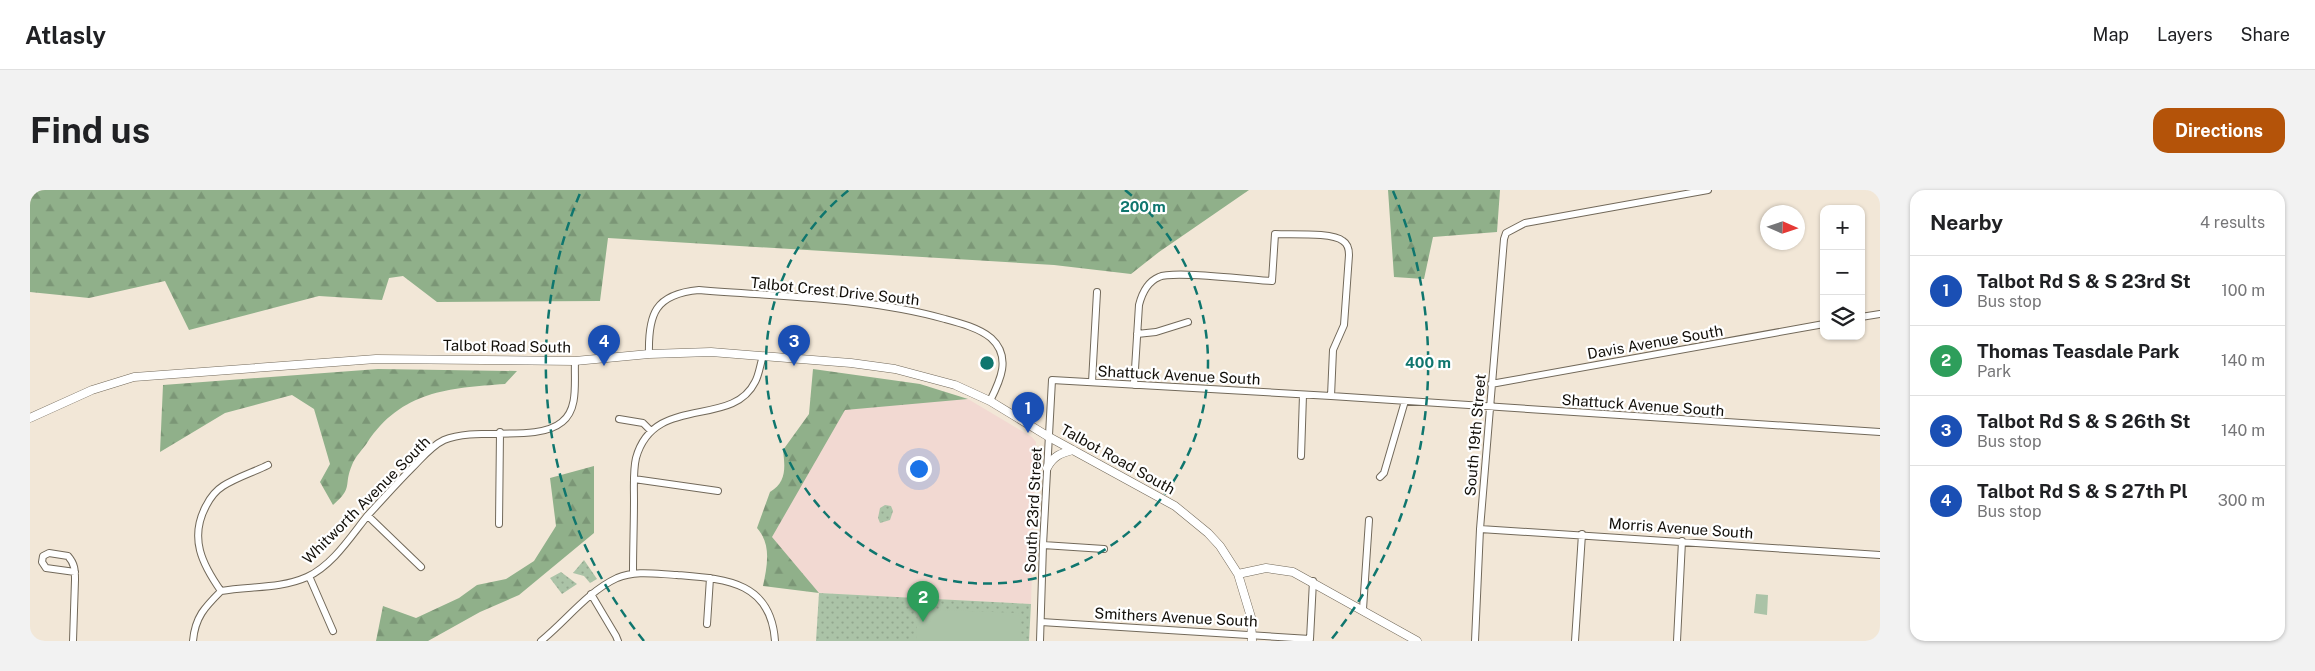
<!DOCTYPE html>
<html lang="en">
<head>
<meta charset="utf-8">
<style>
  :root { --surface:#fff; --page:#f2f2f2; --text:#202124; --muted:#757577; --line:#e0e0e0; --accent:#b45309 }
  body { margin:0; font-family:"Public Sans",sans-serif; background:var(--page); color:var(--text) }
  .controls { position:absolute; right:15px; top:15px; display:grid; overflow:hidden; border-radius:10px; box-shadow:0 1px 4px #0004 }
  .controls button { width:45px; height:45px; display:grid; place-items:center; padding:0; border:0; border-bottom:1px solid var(--line); background:var(--surface); color:var(--text); font:25px sans-serif }
  .compass { position:absolute; left:1730px; top:15px; width:45px; height:45px; border-radius:50%; background:var(--surface); box-shadow:0 1px 4px #0004; rotate:93deg }
  .you { position:absolute; left:888px; top:278px; width:18px; height:18px; margin:-12px; border:4px solid #fff; border-radius:50%; background:#1a73e8; box-shadow:0 0 0 8px #1a73e833 }
  .badge { display:grid; place-items:center; width:32px; height:32px; border-radius:50%; background:var(--accent); color:#fff; font-size:16px; font-weight:700 }
  .pin { position:absolute; translate:-50% -41px; filter:drop-shadow(0 1px 2px #0008) }
  .pin::after { content:''; position:absolute; top:26px; width:18px; height:15px; background:inherit; clip-path:polygon(0 0,100% 0,50% 100%) }
  .list { margin:0; padding:0; list-style:none }
  h2 { display:flex; justify-content:space-between; align-items:center; height:65px; margin:0; padding:0 20px; font-size:21px }
  h2 small { font-size:16px; font-weight:400; color:var(--muted) }
  .list li { display:grid; grid-template-columns:32px 1fr auto; gap:15px; align-items:center; box-sizing:border-box; height:70px; padding:0 20px; border-top:1px solid var(--line) }
  .list b { display:block; font-size:19px; white-space:nowrap }
  .list p { margin:0; font-size:16px; white-space:nowrap; color:var(--muted) }
  .list em { font-size:16px; font-style:normal; color:var(--muted) }
  .icon { flex:none; width:28px; height:28px; fill:none; stroke:currentColor; stroke-width:2; stroke-linecap:round; stroke-linejoin:round }
  .map { position:relative; flex:none; width:1850px; height:451px; overflow:hidden; border-radius:15px }
  header { display:flex; align-items:center; gap:30px; box-sizing:border-box; height:70px; padding:0 25px; background:var(--surface); border-bottom:1px solid var(--line) }
  header strong { font-size:24px }
  nav { display:flex; gap:28px; margin-inline-start:auto; font-size:18px }
  .intro { display:flex; align-items:center; justify-content:space-between; box-sizing:border-box; height:120px; padding:0 30px }
  h1 { margin:0; font-size:35px }
  .button { padding:12px 22px; border-radius:15px; background:var(--accent); color:#fff; font-size:18px; font-weight:700 }
  main { display:flex; gap:30px; padding:0 30px }
  aside { flex:1; background:var(--surface); border-radius:15px; box-shadow:0 1px 4px #0004 }
  .map>svg:first-child { display:block }
  .education { fill:#f2d9d2 }
  .forest { fill:url(#forest-firs) }
  .park { fill:url(#park-dots) }
  .garden { fill:#abc3a7 }
  .lines { fill:none; stroke-linecap:round; stroke-linejoin:round }
  .minor-casing { stroke:#72695a; stroke-width:8 }
  .tertiary-casing { stroke:#72695a; stroke-width:9 }
  .minor { stroke:#fff; stroke-width:6 }
  .tertiary { stroke:#fff; stroke-width:8 }
  .ring { fill:none; stroke:#0f766e; stroke-width:2.5; stroke-dasharray:9 6 }
  .labels { text-anchor:middle; dominant-baseline:central; stroke-width:4.5; stroke-linejoin:round; paint-order:stroke }
  .street-label { font-size:15px; fill:#120f09; stroke:#fff }
  .centre { fill:#0f766e; stroke:#fff; stroke-width:2.5 }
  .ring-label { font-size:15px; text-anchor:middle; font-weight:bold; fill:#0f766e; stroke:#fff; stroke-width:4.5; stroke-linejoin:round; paint-order:stroke }
</style>
</head>
<body>
<header>
<strong>Atlasly</strong>
<nav><a>Map</a><a>Layers</a><a>Share</a></nav>
</header>
<div class="intro"><h1>Find us</h1><a class="button">Directions</a></div>
<main>
<div class="map">
<svg width="1850" height="451" viewBox="0 0 1850 451">
  <defs>
    <pattern id="forest-firs" width="22" height="20" patternUnits="userSpaceOnUse" patternTransform="scale(1.25)"><rect width="22" height="20" fill="#90b08a"/><path d="M5 1l3.5 6h-7zM16 11l3.5 6h-7z" fill="#7b9676"/></pattern>
    <pattern id="park-dots" width="8" height="8" patternUnits="userSpaceOnUse" patternTransform="scale(1.25)"><rect width="8" height="8" fill="#abc3a7"/><path d="M2 2h.1M6 6h.1" fill="none" stroke="#92a68e" stroke-width="1.8" stroke-linecap="round"/></pattern>
  </defs>
  <rect width="100%" height="100%" fill="#f2e7d7"/>
  <path class="education" d="M938,209L1002,247L1006,252L1001,414L789,403L736,354L810,218Z"/>
  <path class="forest" d="M0,0H1219L1129,62L1101,84L1024,75L578,48L570,111L407,112L373,86L359,88L352,110L289,106L159,140L135,91L59,108L0,102Z
    M1358,0H1470L1467,42L1403,47L1394,89L1364,87Z
    M348,179L487,181L475,194C419,198 371,201 337,253C332,260 325,267 322,275C313,296 324,297 303,315L290,292L300,274L284,219L262,205L195,223L130,262L133,195Z
    M783,179L890,194L938,209L815,220L742,347L789,403L733,396C737,376 742,355 727,338L740,302C757,292 755,277 753,260L779,224Z
    M564,276V343L489,405L450,422L398,451H346L353,416L386,428L429,408L447,395L476,389L504,371L526,336L520,288Z"/>
  <path class="park" d="M855,315L861,316L863,321L860,330L850,333L848,328L850,318Z
    M554,370L567,389L560,393L554,386L543,383Z
    M531,382L547,394L532,404L520,388Z
    M789,403L1001,414L999,451H786Z"/>
  <path class="garden" d="M1726,404L1738,405L1737,425L1724,423Z
    M888,419L988,423L991,430L990,451H886Z"/>
  <g class="lines">
    <defs>
      <path id="minor" d="M1831,127L1850,124
        M1107,144L1126,142L1158,132
        M619,164C618,124 625,104 669,100C750,107 838,107 915,129C930,133 949,138 961,148C982,167 970,191 960,211
        M1062,192L1067,102
        M1461,194L1794,134
        M1104,195L1109,115C1112,103 1117,92 1129,87C1143,80 1221,90 1242,91L1245,44C1261,45 1302,42 1313,51C1318,54 1319,59 1319,65L1314,135L1303,160L1301,206
        M589,229L613,233L621,241
        M1271,266L1273,205
        M1350,287L1354,283L1375,211
        M604,289L688,301
        M338,326L391,377
        M469,334L470,242
        M1450,339L1850,365
        M1013,355L1074,359
        M603,382C603,358 604,334 604,310C604,296 603,281 606,268C624,203 702,239 725,192C729,185 730,175 733,166
        M279,386L303,441
        M191,401C220,396 250,399 277,387C303,375 321,346 338,325C353,309 367,293 382,278C392,268 401,256 414,250C447,236 507,253 532,232C549,219 544,191 545,171
        M561,404L586,446L588,451
        M1333,419L1339,330
        M1011,432L1280,449L1283,391
        M677,434L680,388
        M43,451L45,390C45,380 45,374 38,366L19,363L13,366L12,372L16,378L45,382
        M163,451C165,427 175,417 191,401C172,374 159,348 176,316C180,308 185,301 193,296C207,287 224,282 238,275
        M511,451C536,431 557,402 587,388C606,380 626,384 647,385C695,389 741,391 745,451
        M1010,451L1013,355L1022,190L1301,206L1850,242
        M1445,451L1450,339L1474,49L1476,43L1495,33L1678,0
        M1545,451L1552,344
        M1647,451L1652,351"/>
      <path id="tertiary" d="M0,228L62,200L104,187L346,169L545,171L619,164L681,162L821,173L865,179L925,195L960,211L1019,247L1145,316L1178,343L1190,356L1208,384L1221,427L1222,451
        M1017,278C1023,266 1031,263 1043,260
        M1208,384L1236,378L1263,382L1387,451"/>
    </defs>
    <use href="#minor" class="minor-casing"/>
    <use href="#tertiary" class="tertiary-casing"/>
    <use href="#minor" class="minor"/>
    <use href="#tertiary" class="tertiary"/>
  </g>
  <g class="ring">
    <path d="M1095 0A221 221 0 1 1 819 0"/>
    <path d="M614 451A441 441 0 0 1 551 1M1363 1A441 441 0 0 1 1300 451"/>
  </g>
  <g class="labels">
    <g class="street-label">
      <text transform="translate(805 101) rotate(6)">Talbot Crest Drive South</text>
      <text transform="translate(1625 152) rotate(-10)">Davis Avenue South</text>
      <text transform="translate(477 156) rotate(1)">Talbot Road South</text>
      <text transform="translate(1149 185) rotate(3)">Shattuck Avenue South</text>
      <text transform="translate(1613 215) rotate(4)">Shattuck Avenue South</text>
      <text transform="translate(1445 245) rotate(-85)">South 19th Street</text>
      <text transform="translate(1088 269) rotate(29)">Talbot Road South</text>
      <text transform="translate(336 310) rotate(-45)">Whitworth Avenue South</text>
      <text transform="translate(1003 320) rotate(-87)">South 23rd Street</text>
      <text transform="translate(1651 338) rotate(4)">Morris Avenue South</text>
      <text transform="translate(1146 427) rotate(3)">Smithers Avenue South</text>
    </g>
  </g>
  <circle cx="957" cy="173" r="8" class="centre"/>
  <g class="ring-label">
    <text x="1113" y="22">200 m</text>
    <text x="1398" y="178">400 m</text>
  </g>
</svg>
<div class="controls">
<button>+</button>
<button>−</button>
<button><svg class="icon" aria-label="layers" viewBox="0 0 24 24"><path d="M12 4l9 5-9 5-9-5zM3 14l9 5 9-5"/></svg></button>
</div>
<svg class="compass" viewBox="-18 -18 36 36"><path d="M0-13l5 13h-10z" fill="#e53935"/><path d="M0 13l5-13h-10z" fill="#757577"/></svg>
<div class="you"></div>
<div class="pin badge" style="left:998px;top:243px;background:#1a4fb4">1</div>
<div class="pin badge" style="left:893px;top:432px;background:#2e9e5b">2</div>
<div class="pin badge" style="left:764px;top:176px;background:#1a4fb4">3</div>
<div class="pin badge" style="left:574px;top:176px;background:#1a4fb4">4</div>
</div>
<aside>
<h2>Nearby<small>4 results</small></h2>
<ul class="list">
<li><span class="badge" style="background:#1a4fb4">1</span><div><b>Talbot Rd S &amp; S 23rd St</b><p>Bus stop</p></div><em>100 m</em></li>
<li><span class="badge" style="background:#2e9e5b">2</span><div><b>Thomas Teasdale Park</b><p>Park</p></div><em>140 m</em></li>
<li><span class="badge" style="background:#1a4fb4">3</span><div><b>Talbot Rd S &amp; S 26th St</b><p>Bus stop</p></div><em>140 m</em></li>
<li><span class="badge" style="background:#1a4fb4">4</span><div><b>Talbot Rd S &amp; S 27th Pl</b><p>Bus stop</p></div><em>300 m</em></li>
</ul>
</aside>
</main>
</body>
</html>
